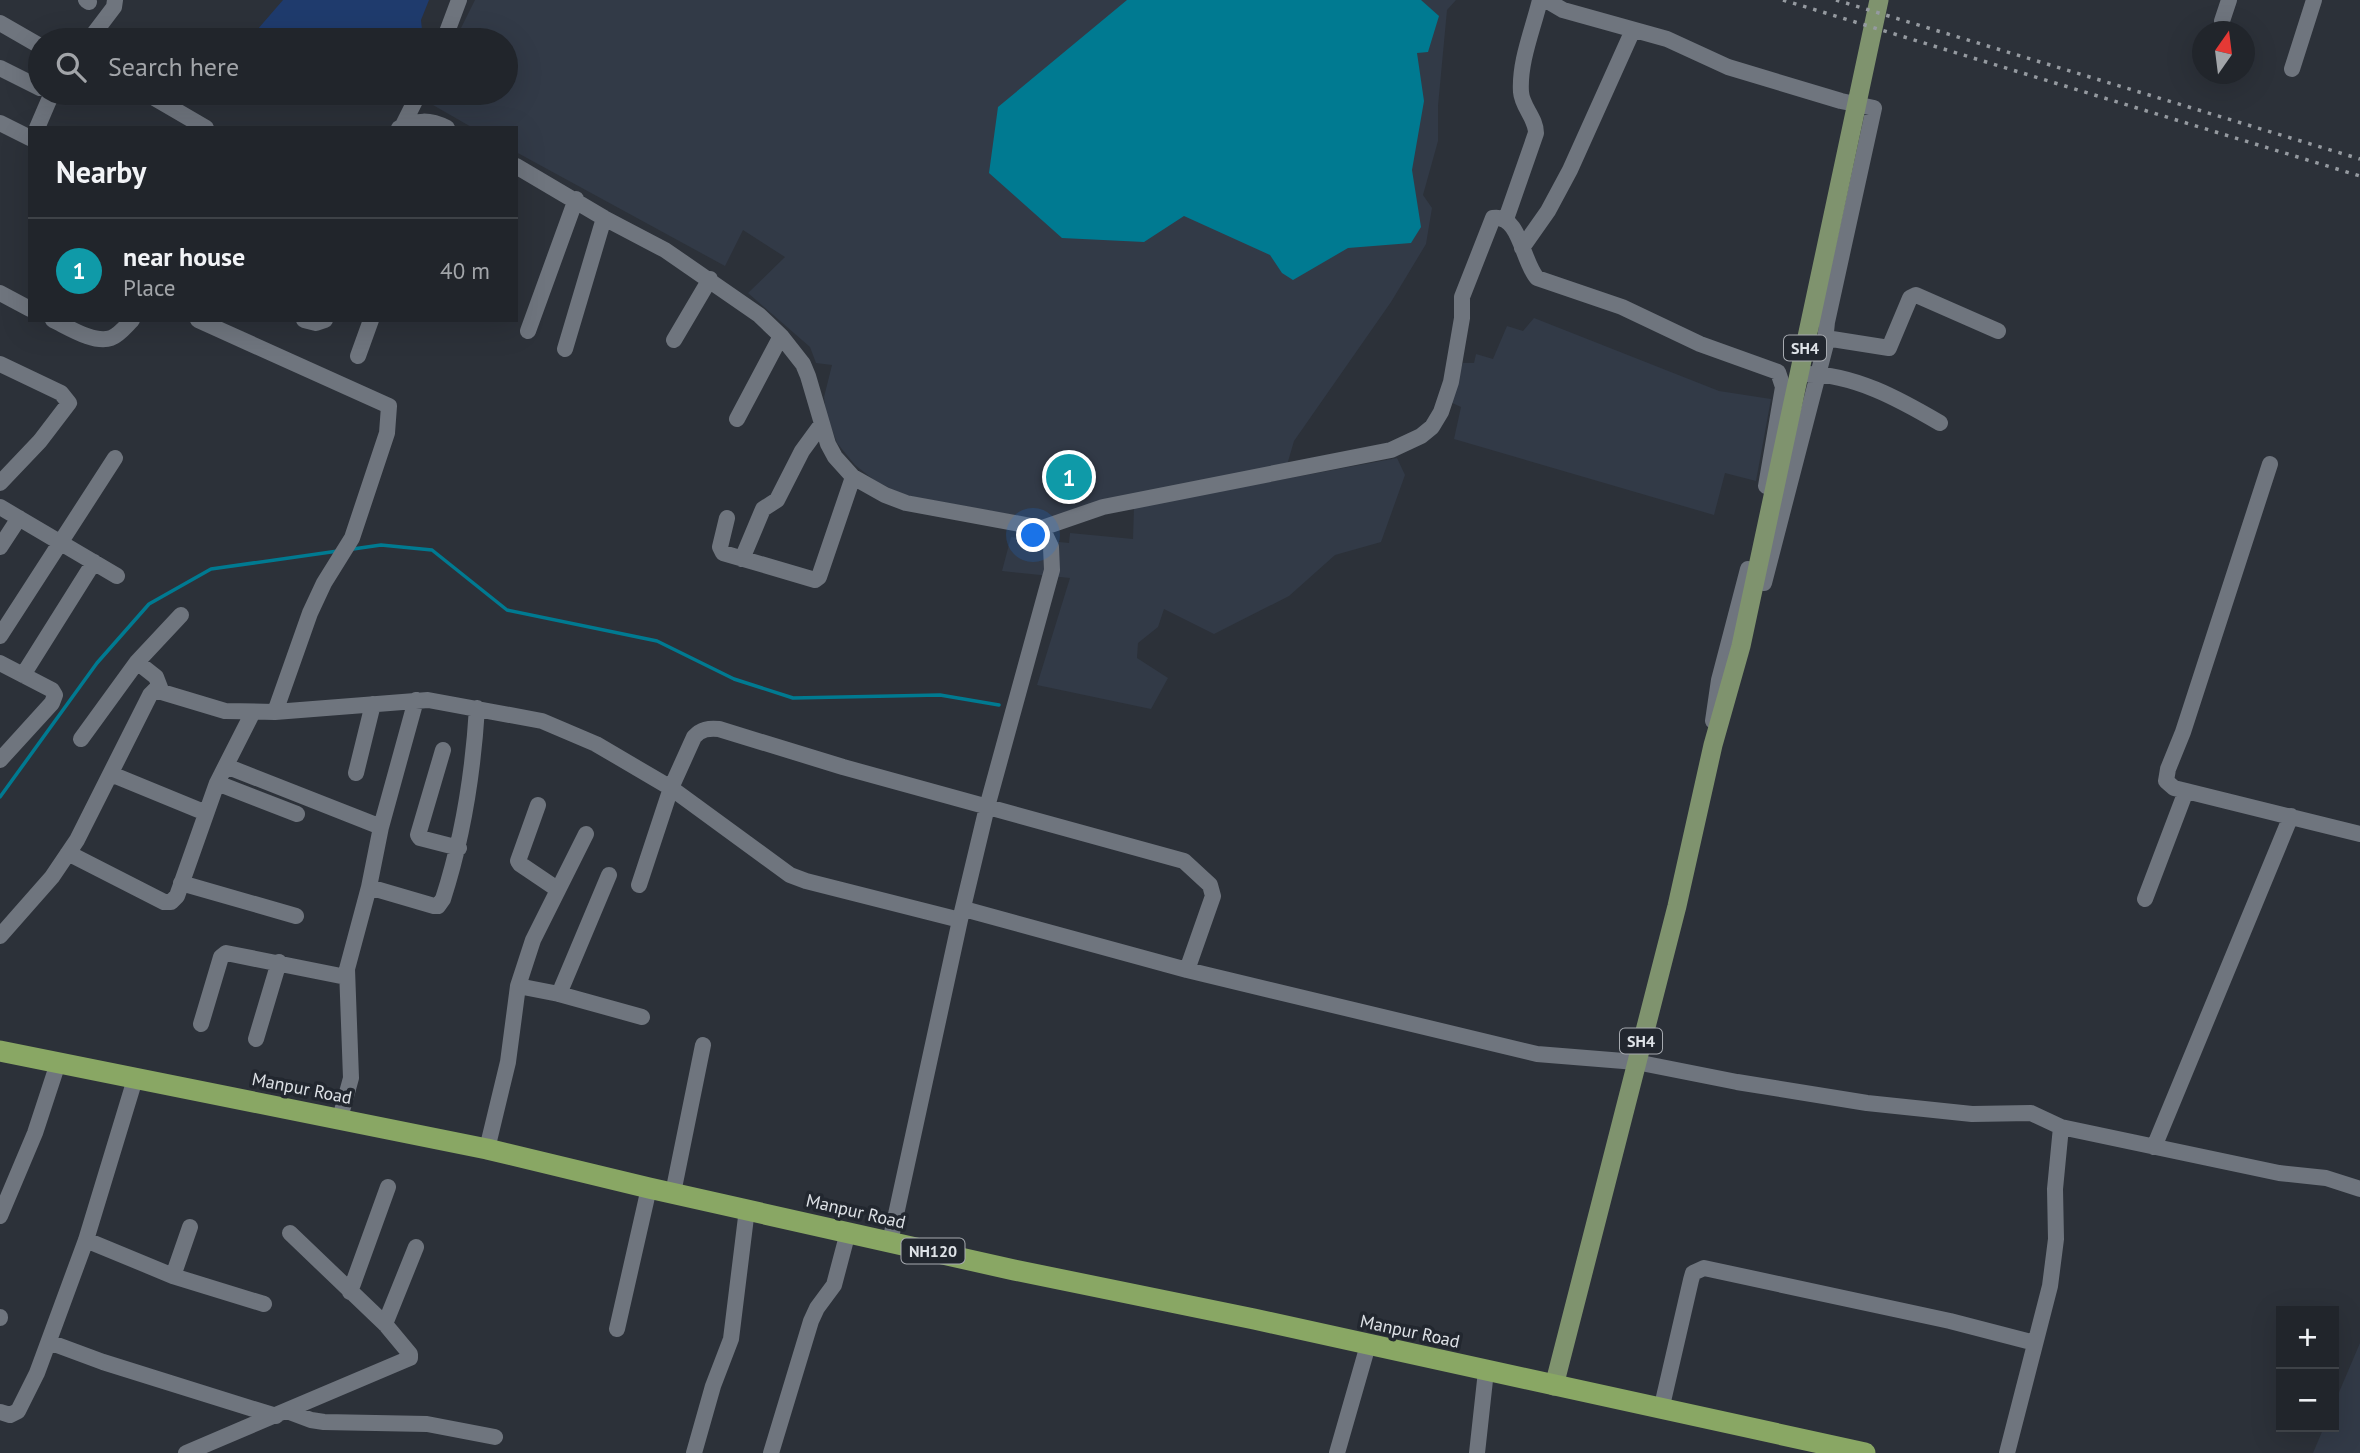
<!DOCTYPE html>
<html lang="en">
<head>
<meta charset="utf-8">
<style>
  :root { --surface:#21252b; --page:#292d33; --text:#f1f3f6; --muted:#a2a5a9; --line:#3e4247; --accent:#aec60a }
  body { margin:0; font-family:"PT Sans",sans-serif; background:var(--page); color:var(--text) }
  .controls { position:absolute; right:21px; bottom:21px; display:grid; overflow:hidden; border-radius:0px; box-shadow:0 7px 28px #0002 }
  .controls button { width:63px; height:63px; display:grid; place-items:center; padding:0; border:0; border-bottom:2px solid var(--line); background:var(--surface); color:var(--text); font:35px sans-serif }
  .compass { position:absolute; left:2192px; top:21px; width:63px; height:63px; border-radius:50%; background:var(--surface); box-shadow:0 7px 28px #0002; rotate:14deg }
  .you { position:absolute; left:1034px; top:536px; width:24px; height:24px; margin:-18px; border:5px solid #fff; border-radius:50%; background:#1a73e8; box-shadow:0 0 0 10px #1a73e833 }
  .badge { display:grid; place-items:center; width:46px; height:46px; border-radius:50%; background:var(--accent); color:#fff; font-size:23px; font-weight:700 }
  .pin { position:absolute; translate:-50% -50%; border:4px solid #fff; box-shadow:0 2px 7px #0006 }
  .list { margin:0; padding:0; list-style:none }
  h2 { display:flex; justify-content:space-between; align-items:center; height:91px; margin:0; padding:0 28px; font-size:30px }
  h2 small { font-size:23px; font-weight:400; color:var(--muted) }
  .list li { display:grid; grid-template-columns:46px 1fr auto; gap:21px; align-items:center; box-sizing:border-box; height:105px; padding:0 28px; border-top:2px solid var(--line) }
  .list b { display:block; font-size:26px; white-space:nowrap }
  .list p { margin:0; font-size:23px; white-space:nowrap; color:var(--muted) }
  .list em { font-size:23px; font-style:normal; color:var(--muted) }
  .icon { flex:none; width:38px; height:38px; fill:none; stroke:currentColor; stroke-width:2; stroke-linecap:round; stroke-linejoin:round }
  .map { position:relative; flex:none; width:2360px; height:1453px; overflow:hidden }
  .search { position:absolute; background:var(--surface); box-shadow:0 7px 28px #0002; left:28px; top:28px; width:490px; height:77px; display:flex; align-items:center; gap:18px; box-sizing:border-box; padding:0 24px; border-radius:38px; color:var(--muted); font-size:26px }
  .panel { position:absolute; background:var(--surface); box-shadow:0 7px 28px #0002; left:28px; top:126px; width:490px; height:196px; border-radius:0px }
  .map>svg:first-child { display:block }
  .built { fill:#323a47 }
  .green { fill:#1f3b6d }
  .water { fill:#007a91 }
  .lines { fill:none; stroke-linecap:round; stroke-linejoin:round }
  .stream { stroke:#007a91; stroke-width:3.5 }
  .minor { stroke:#6f757e; stroke-width:16 }
  .major { stroke:#7f936e; stroke-width:19 }
  .highway { stroke:#89a764; stroke-width:21 }
  .rail { stroke:#959aa0; stroke-width:3.5; stroke-dasharray:3.5 7; stroke-linecap:butt }
  .labels { text-anchor:middle; dominant-baseline:central; stroke-width:7; stroke-linejoin:round; paint-order:stroke }
  .shield { fill:#22272f; stroke:#a6aab0; stroke-width:2 }
  .shield-label { font-size:16px; font-weight:bold; fill:#dee2e7 }
  .street-label { font-size:18px; fill:#dee2e7; stroke:#22272f }
</style>
</head>
<body>
<div class="map">
<svg width="2360" height="1453" viewBox="0 0 2360 1453">
  <rect width="100%" height="100%" fill="#2c3139"/>
  <path class="built" d="M475,0H1456L1447,10L1438,106V141L1423,195L1432,208L1426,244L1391,302L1294,441L1287,465L1040,520L903,495L874,480L855,465L837,443L826,414L824,397L832,365L816,363L810,347L748,293L785,257L743,230L725,266L516,152V128H473L426,101L430,93H506V40H455Z
    M1534,318L1719,391L1771,399L1756,481L1725,473L1714,515L1454,439L1461,407L1448,401L1463,363H1474L1476,354L1493,359L1507,326L1523,331Z
    M1397,458L1405,475L1381,542L1335,555L1289,596L1214,634L1164,609L1158,627L1138,643L1137,658L1168,678L1151,709L1037,685L1070,578L1002,571L1011,537L1069,543L1070,533L1133,539L1134,507Z
    M2360,1343V1453H2313L2324,1427H2334V1404Z"/>
  <path class="green" d="M283,0H429L421,20L423,40H254L251,37Z"/>
  <path class="water" d="M1127,0H1421L1439,16L1428,52L1417,53L1424,101L1412,170L1421,227L1411,243L1348,248L1293,280L1282,273L1270,255L1184,216L1144,242L1062,238L989,173L998,107Z"/>
  <g class="lines">
    <path class="stream" d="M353,549L381,545L432,550L507,610L657,641L734,679L793,698L940,695L999,705
      M0,797L97,663L149,604L211,569L338,551"/>
    <path class="minor" d="M86,0L89,2
      M1546,0L1563,10L1667,39L1728,67L1841,101L1874,108L1827,322L1825,342
      M2222,21L2229,0
      M0,23L40,46
      M89,40L114,7L115,0
      M444,40L459,0
      M0,68L40,88
      M2292,69L2314,0
      M146,93L206,128
      M0,123L30,138
      M402,127L419,93
      M37,128L52,93
      M399,128C418,120 429,119 447,128
      M516,166L604,218L665,250L759,315L781,336L803,364L808,376L828,444L835,457L853,477L885,495L906,503L1042,528L1051,547L1052,570L987,807L960,920L890,1242
      M1506,219L1536,133C1536,118 1522,107 1521,92C1519,62 1533,29 1540,0
      M1522,248L1548,211L1570,170L1633,30
      M0,293L30,309
      M53,320C68,327 94,344 111,338C119,335 126,326 132,320
      M198,320L389,406L387,433L352,538L324,583L310,613L275,712
      M304,320L316,323L325,320
      M528,331L576,199
      M674,340L710,279
      M565,349L604,218
      M358,356L371,320
      M0,364L61,393L69,403L40,441L0,483
      M1806,374C1854,374 1899,399 1940,423
      M737,419L781,336
      M2270,464L2183,732L2168,769L2166,781L2174,788L2360,834
      M0,507L117,576
      M727,518L720,547L723,553L815,580L819,577L853,477
      M1042,528L1103,507L1391,450L1421,436L1432,427L1441,412L1451,382L1462,318V297L1493,218C1520,214 1522,261 1537,278L1622,307L1700,344L1778,372L1783,387L1766,486
      M0,547L19,518
      M742,559L763,509L777,500L802,451L821,425
      M1764,583L1827,340L1832,339L1889,348L1910,298L1916,295L1998,331
      M0,636L115,458
      M137,662L156,677L161,690
      M0,663L52,690L55,695L52,703L0,760
      M23,675L94,562
      M1713,721L1719,680L1748,569
      M81,739L137,662L181,615
      M443,750L418,835L420,838L459,848
      M226,766L381,827
      M356,773L373,704
      M111,774L206,813
      M217,783L297,814
      M538,805L518,861L520,864L557,889
      M68,853L164,902H171L177,896L217,783L253,712
      M181,883L296,916
      M639,885L671,788L694,737C701,729 709,728 719,729L843,767L1184,861L1210,885L1213,896L1187,970
      M369,887L434,906H438L443,899C463,837 473,774 477,708
      M2145,899L2186,791
      M964,909L1187,970L1537,1054L1636,1062L1737,1082L1867,1103L1972,1114L2031,1113L2061,1127L2279,1173L2326,1178L2360,1189
      M0,936L52,877L77,840L150,695L155,690L225,711L275,712L428,700L542,721L596,744L671,788L790,875L806,881L960,920
      M518,986L559,994L642,1017
      M559,994L609,875
      M201,1024L221,957L226,953L346,977
      M256,1039L279,962
      M340,1118L351,1078L347,969L369,887L381,827L416,700
      M2154,1147L2291,816
      M487,1149L508,1062L518,986L533,940L586,834
      M673,1193L703,1045
      M0,1216L35,1133L58,1063
      M86,1240L173,1276L264,1304
      M173,1276L190,1227
      M350,1292L388,1187
      M0,1318V1317
      M385,1324L416,1247
      M617,1329L649,1188
      M49,1342L103,1362L276,1416
      M1661,1410L1691,1280L1693,1273L1704,1268L1950,1321L2035,1343
      M287,1411L311,1420L324,1422L427,1424L495,1437
      M0,1412L10,1415L18,1411L37,1373L86,1240L135,1079
      M186,1453L410,1358V1354L385,1324L290,1233
      M694,1453L713,1386L731,1339L747,1209
      M771,1453L811,1321L817,1308L834,1285L848,1232
      M1337,1453L1368,1345
      M1477,1453L1486,1371
      M2007,1453L2050,1286L2056,1239L2055,1189L2061,1127"/>
    <path class="major" d="M1554,1386L1677,906L1713,745L1741,646L1879,0"/>
    <path class="highway" d="M0,1051L487,1149L649,1188L1014,1270L1254,1319L1865,1453"/>
    <path class="rail" d="M1783,0L2360,176
      M1836,0L2360,159"/>
  </g>
  <g class="labels">
    <g class="shield">
      <rect x="1784" y="335.5" width="42" height="25" rx="5"/>
      <rect x="1620" y="1028.5" width="42" height="25" rx="5"/>
      <rect x="901.5" y="1238.5" width="63" height="25" rx="5"/>
    </g>
    <g class="shield-label">
      <text x="1805" y="348">SH4</text>
      <text x="1641" y="1041">SH4</text>
      <text x="933" y="1251">NH120</text>
    </g>
    <g class="street-label">
      <text transform="translate(302 1088) rotate(11)">Manpur Road</text>
      <text transform="translate(856 1211) rotate(13)">Manpur Road</text>
      <text transform="translate(1410 1331) rotate(12)">Manpur Road</text>
    </g>
  </g>
</svg>
<div class="controls">
<button>+</button>
<button>−</button>
</div>
<svg class="compass" viewBox="-18 -18 36 36"><path d="M0-13l5 13h-10z" fill="#e53935"/><path d="M0 13l5-13h-10z" fill="#a2a5a9"/></svg>
<div class="you"></div>
<div class="pin badge" style="left:1069px;top:477px;background:#0f9aa8">1</div>
<div class="search"><svg class="icon" aria-label="search" viewBox="0 0 24 24"><circle cx="10" cy="10" r="6"/><path d="M15 15l6 6"/></svg>Search here</div>
<section class="panel">
<h2>Nearby<small></small></h2>
<ul class="list">
<li><span class="badge" style="background:#0f9aa8">1</span><div><b>near house</b><p>Place</p></div><em>40 m</em></li>
</ul>
</section>
</div>
</body>
</html>
